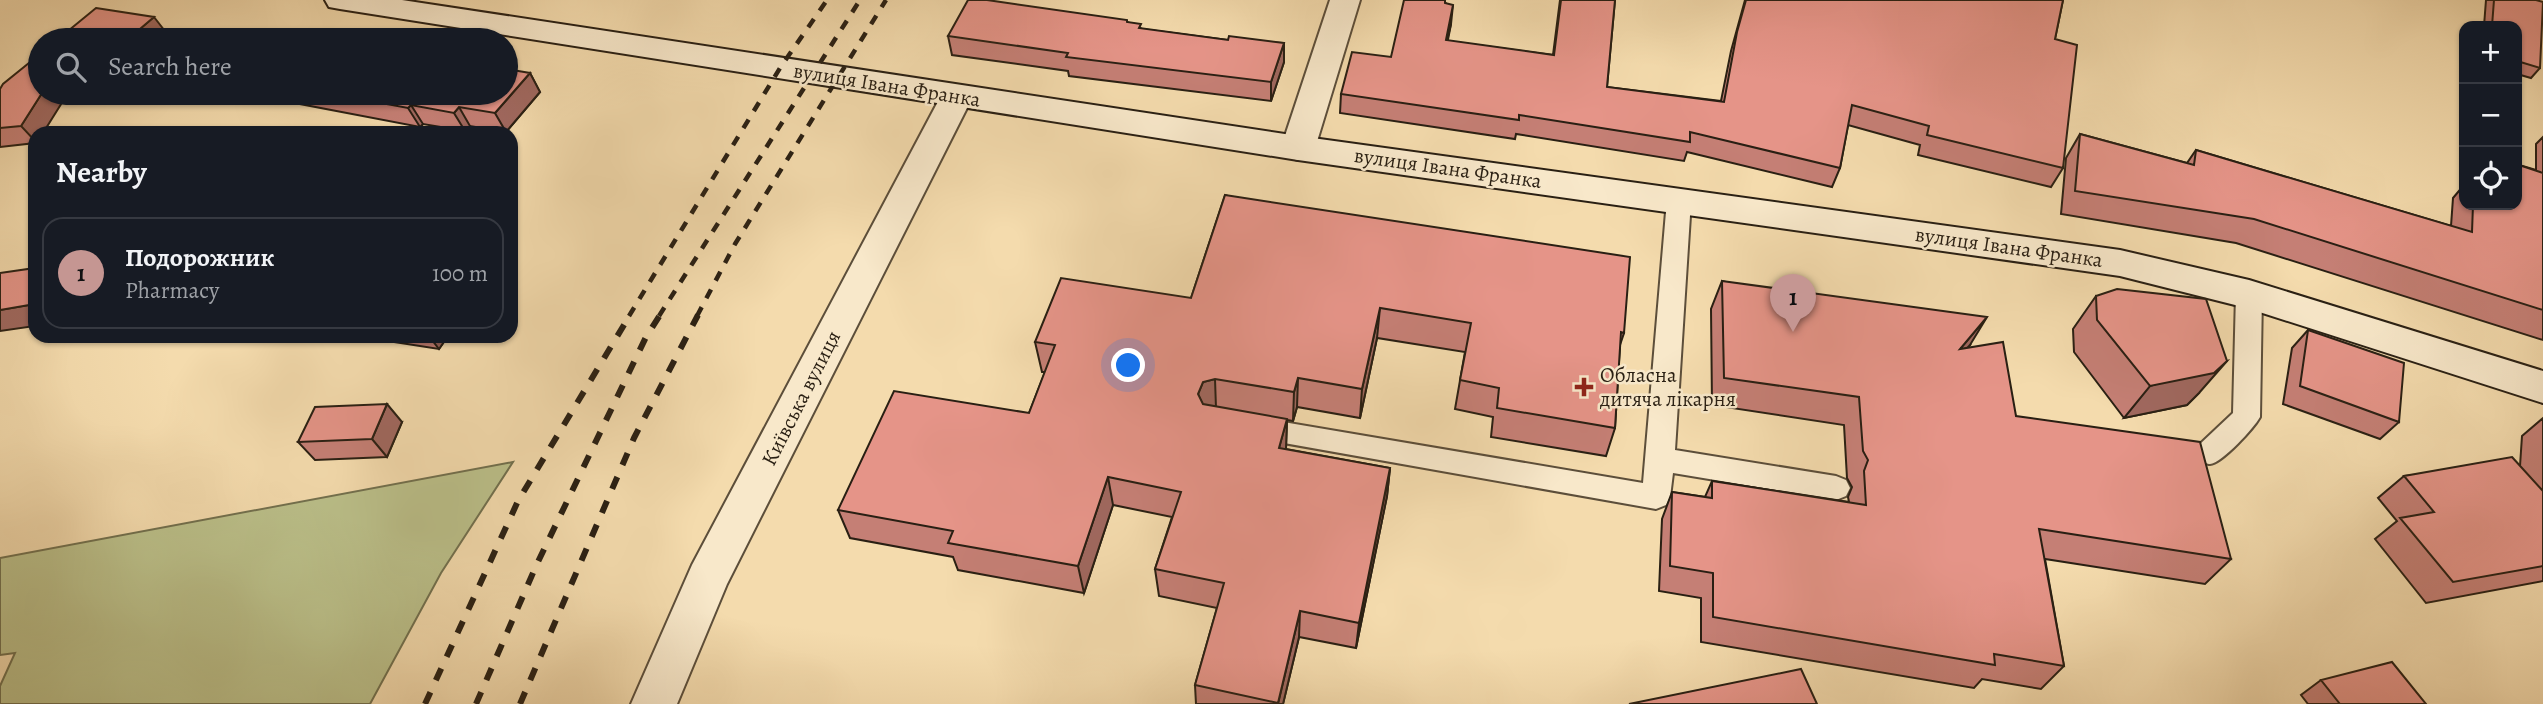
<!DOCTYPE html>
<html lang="en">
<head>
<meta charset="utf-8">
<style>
  :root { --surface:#171b24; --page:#20242c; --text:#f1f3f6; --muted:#9ea1a6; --line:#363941; --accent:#c59692 }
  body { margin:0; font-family:Alegreya,serif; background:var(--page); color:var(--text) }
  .controls { position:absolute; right:21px; top:21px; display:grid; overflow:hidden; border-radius:14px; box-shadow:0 2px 5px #0004 }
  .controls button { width:63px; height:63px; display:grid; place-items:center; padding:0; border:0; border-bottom:2px solid var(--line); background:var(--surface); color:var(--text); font:35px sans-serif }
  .you { position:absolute; left:1129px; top:366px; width:24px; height:24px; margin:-18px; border:5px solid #fff; border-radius:50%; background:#1a73e8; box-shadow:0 0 0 10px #1a73e833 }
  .badge { display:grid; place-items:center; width:46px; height:46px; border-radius:50%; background:var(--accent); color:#111; font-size:23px; font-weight:700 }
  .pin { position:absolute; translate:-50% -58px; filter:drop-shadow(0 2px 4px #0008) }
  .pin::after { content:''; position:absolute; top:37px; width:24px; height:21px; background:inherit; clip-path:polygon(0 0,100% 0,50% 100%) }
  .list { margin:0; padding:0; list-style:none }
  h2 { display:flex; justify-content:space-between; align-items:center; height:91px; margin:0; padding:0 28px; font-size:30px }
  h2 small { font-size:23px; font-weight:400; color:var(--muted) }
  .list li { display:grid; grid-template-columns:46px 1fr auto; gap:21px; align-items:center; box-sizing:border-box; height:112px; margin:0 14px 14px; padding:0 14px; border:2px solid var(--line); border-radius:21px }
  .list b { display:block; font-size:26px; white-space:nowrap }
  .list p { margin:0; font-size:23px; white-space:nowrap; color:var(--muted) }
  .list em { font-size:23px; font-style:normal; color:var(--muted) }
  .icon { flex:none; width:38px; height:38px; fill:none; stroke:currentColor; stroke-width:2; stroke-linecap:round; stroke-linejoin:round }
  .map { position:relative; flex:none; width:2543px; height:704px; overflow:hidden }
  .search { position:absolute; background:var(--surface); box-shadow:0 2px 5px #0004; left:28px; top:28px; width:490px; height:77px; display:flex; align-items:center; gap:18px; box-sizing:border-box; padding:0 24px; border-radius:38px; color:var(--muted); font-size:26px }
  .panel { position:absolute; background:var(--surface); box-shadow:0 2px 5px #0004; left:28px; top:126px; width:490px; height:217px; border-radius:21px }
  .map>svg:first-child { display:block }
  .green { fill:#bbc08a; stroke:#72704e; stroke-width:2 }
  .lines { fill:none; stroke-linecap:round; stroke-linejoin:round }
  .service-casing { stroke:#5c4e3a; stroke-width:4 }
  .tertiary-casing { stroke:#5c4e3a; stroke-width:4 }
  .secondary-casing { stroke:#291f13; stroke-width:4 }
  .service { fill:#f8e8ca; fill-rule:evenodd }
  .tertiary { fill:#f8e8ca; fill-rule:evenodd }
  .secondary { fill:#f8e8ca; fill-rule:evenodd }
  .rail-far1 { stroke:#291f13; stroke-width:4.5; stroke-dasharray:10 10; stroke-linecap:butt }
  .rail { stroke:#291f13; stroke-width:6; stroke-dasharray:13 13; stroke-linecap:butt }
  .wall { fill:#c57f75; stroke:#291f13; stroke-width:2 }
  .shaded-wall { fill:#a0685f; stroke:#291f13; stroke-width:2 }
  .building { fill:#e59488; stroke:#291f13; stroke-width:2 }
  .poi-dot { fill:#8f2418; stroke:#f8e8ca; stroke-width:2.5 }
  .labels { text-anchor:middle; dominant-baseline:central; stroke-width:5; stroke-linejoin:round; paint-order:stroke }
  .street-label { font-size:21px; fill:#291f13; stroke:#f8e8ca }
  .poi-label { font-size:21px; fill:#291f13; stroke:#f8e8ca; text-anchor:start }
</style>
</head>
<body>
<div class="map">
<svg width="2543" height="704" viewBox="0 0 2543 704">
  <rect width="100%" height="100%" fill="#f4dbad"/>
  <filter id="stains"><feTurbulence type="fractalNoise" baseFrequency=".00286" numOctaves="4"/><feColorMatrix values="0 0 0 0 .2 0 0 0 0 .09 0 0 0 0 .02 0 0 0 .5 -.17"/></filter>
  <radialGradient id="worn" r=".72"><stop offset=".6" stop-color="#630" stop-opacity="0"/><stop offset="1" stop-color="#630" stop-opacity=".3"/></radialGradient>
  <path class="green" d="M513,462L441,573L370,704H0V686L15,653L0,655V558Z"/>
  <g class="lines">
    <defs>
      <path id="service" d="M1679,192L1687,194L1691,200L1675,450L1836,476L1846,480L1850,488L1846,496L1836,500L1673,473L1670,497L1666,505L1656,509L1244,436L1240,428L1244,420L1254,417L1643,483L1667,200L1671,194Z
        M2249,284L2258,287L2262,294L2260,417C2254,428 2222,463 2210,464C2208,464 2202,462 2199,461L2195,453L2199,445L2233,413L2236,294L2240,287Z"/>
      <path id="tertiary" d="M1330,0H1360L1315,148L1310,156L1298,160L1286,156L1281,148Z
        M957,85L969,88L973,96L727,584L677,704H631L692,565L941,96L945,88Z"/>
      <path id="secondary" d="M325,0H402L1298,136L2120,250L2249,280L2543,371V403L2247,308L2120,276L1298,160L340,9L329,7Z"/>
    </defs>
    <use href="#service" class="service-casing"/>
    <use href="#tertiary" class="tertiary-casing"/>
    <use href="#secondary" class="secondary-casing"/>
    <use href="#service" class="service"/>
    <use href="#tertiary" class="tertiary"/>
    <use href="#secondary" class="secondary"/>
    <path class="rail-far1" d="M629,316L780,68L827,0
      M659,316L860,0
      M697,316L735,244L886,0"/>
    <path class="rail" d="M425,704L518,501L630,315
      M476,704L536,566L646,337L660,315
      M520,704L634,438L698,315"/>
  </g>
  <path class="wall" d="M1560,0H1615L1607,87L1721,101L1731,51L1745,0H2063L2055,39L2063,168L2051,187L1918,155L1920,145L1848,125L1840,168L1832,187L1687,152L1684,161L1516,134L1515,139L1340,113L1341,94L1391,57L1446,4L1451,24L1447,41L1553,55Z
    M2486,0H2536L2540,68L2531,78L2517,74V26H2484Z
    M1127,22L1142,29L1228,40L1284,43V62L1271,101L1069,76L1068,71L952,55L948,36Z
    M530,73L540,92L506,132L470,126L465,131L423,124L420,127L258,96L256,93H506Z
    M0,89L35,133V143L0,147Z
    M2080,134L2187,163L2196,150L2451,226L2453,198L2464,185V205H2517V168L2519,165L2536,170V144L2543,137V340L2236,243L2061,214L2066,158Z
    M1225,195L1624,333L1620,345L1615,428L1606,456L1491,437L1493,417L1455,409L1465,352L1377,338L1360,418L1297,407L1293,421L1287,420L1286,449L1390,468L1387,496L1356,648L1299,637L1283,704H1196L1195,685L1217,608L1159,596L1155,569L1172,517L1113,505L1084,593L958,570L953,557L850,538L838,510L1029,413L1045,372H1042L1035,342L1191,298Z
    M1722,281L1970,345L1968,347L2016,416L2231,559L2205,584L2045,559L2064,666L2041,689L1982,679L1974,688L1701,642V598L1659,591L1662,519L1672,492L1705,497L1712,481L1849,502L1848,497L1852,487L1847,478L1844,425L1712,405L1711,309Z
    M2096,296L2199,393L2187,405L2124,418L2074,352L2073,329Z
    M2308,330L2399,422L2380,439L2283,404L2292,348Z
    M384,336H448L439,349L388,341Z
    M2543,418V581L2426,603L2375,539L2397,521L2378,498L2404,476L2520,466L2522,436Z
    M402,422L387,457L315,460L298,442Z
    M2321,680L2426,704H2308L2301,695Z"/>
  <path class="shaded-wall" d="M1453,5L1451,24L1444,60L1446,40Z
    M154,17L168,35L161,40H127Z
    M1284,43V62L1271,101V82Z
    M530,73L540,92L506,132L495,113Z
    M42,93H68L43,133H35V141L21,126Z
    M411,105L423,124L420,127L408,108Z
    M459,107L470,126L465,131L454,113Z
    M35,304V326L0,331V310Z
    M1380,308L1377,338L1360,418L1362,389Z
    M1987,317L1970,345L1943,376L1960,349Z
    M429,336H448L439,349Z
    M2227,361L2199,393L2187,405L2124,418L2150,386Z
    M1298,378L1297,407L1293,421L1294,392Z
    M1215,379L1216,408L1205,411L1198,394L1203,382Z
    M387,404L402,422L387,457L372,439Z
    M1287,419L1286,448L1278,476L1279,448Z
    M1390,468L1387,496L1356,648L1359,623Z
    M1108,477L1113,505L1084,593L1078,566Z
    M1300,611L1299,637L1283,704H1278Z"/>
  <path class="building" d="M968,0H987L1127,20V22L1141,24L1139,28L1228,40L1229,36L1284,43L1271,82L1066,57L1068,53L948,36Z
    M1404,0H1445V3L1453,5L1446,40L1554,55L1561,0H1615L1607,87L1724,102L1737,32L1746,0H2063L2055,39L2077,45L2063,168L1927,135L1929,126L1852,105L1840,168L1690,132V142L1519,115V120L1341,94L1352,52L1391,57Z
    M2494,0H2536L2543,2L2540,68L2517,61V26H2492Z
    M96,8L154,17L127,40H57Z
    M40,54V93H42L21,126L0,128V89L3,84Z
    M506,69L530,73L495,113L459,107L454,113L411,105L408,108L327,93H506Z
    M2080,134L2194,165L2196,150L2472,232L2473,205H2517V187H2518L2519,165L2543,173V310L2254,219L2075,191Z
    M1225,195L1630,257L1624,333L1621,332L1615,428L1497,408L1499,388L1460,380L1471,323L1380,308L1362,389L1298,378L1294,392L1215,379L1203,382L1198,394L1203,404L1287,419L1279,448L1390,468L1359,623L1300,611L1278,703L1195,685L1224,583L1155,569L1181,492L1108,477L1078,566L948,543L953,531L838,510L894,391L1029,413L1055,345L1035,342L1061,278L1191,298Z
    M35,268V304L0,310V273Z
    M1722,281L1987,317L1960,349L2003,342L2016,416L2200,442L2231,559L2039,529L2064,666L1994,654L1995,665L1713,617V573L1670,566L1672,492L1712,498V481L1866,505L1864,471L1868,460L1863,451L1859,397L1724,378Z
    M2117,289L2206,299L2227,361L2214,373L2150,386L2097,320L2096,296Z
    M2308,330L2404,363L2399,422L2300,386Z
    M387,404L372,439L298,442L315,407Z
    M2512,457L2543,491V566L2453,582L2400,518L2434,512L2404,476Z
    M2392,662L2426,704H2340L2321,680Z
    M1801,669L1817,704H1629Z"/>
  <path class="poi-dot" d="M1580.5 376.5h7v7h7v7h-7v7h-7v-7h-7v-7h7z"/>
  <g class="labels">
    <g class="street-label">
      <text transform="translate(887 85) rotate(9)">вулиця Івана Франка</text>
      <text transform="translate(1448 168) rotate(8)">вулиця Івана Франка</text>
      <text transform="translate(2009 247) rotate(8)">вулиця Івана Франка</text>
      <text transform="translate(801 398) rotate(-63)">Київська вулиця</text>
    </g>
    <g class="poi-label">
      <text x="1600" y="375">Обласна<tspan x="1600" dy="24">дитяча лікарня</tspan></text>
    </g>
  </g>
  <rect width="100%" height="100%" filter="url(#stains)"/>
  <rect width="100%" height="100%" fill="url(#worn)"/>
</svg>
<div class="controls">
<button>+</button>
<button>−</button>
<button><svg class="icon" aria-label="locate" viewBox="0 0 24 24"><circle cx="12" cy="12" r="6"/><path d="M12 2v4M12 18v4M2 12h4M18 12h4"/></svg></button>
</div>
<div class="you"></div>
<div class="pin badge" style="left:1793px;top:332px">1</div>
<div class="search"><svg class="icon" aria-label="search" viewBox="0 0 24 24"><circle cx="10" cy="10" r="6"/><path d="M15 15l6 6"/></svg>Search here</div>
<section class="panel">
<h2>Nearby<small></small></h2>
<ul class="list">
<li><span class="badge">1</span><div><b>Подорожник</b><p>Pharmacy</p></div><em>100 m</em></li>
</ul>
</section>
</div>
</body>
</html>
